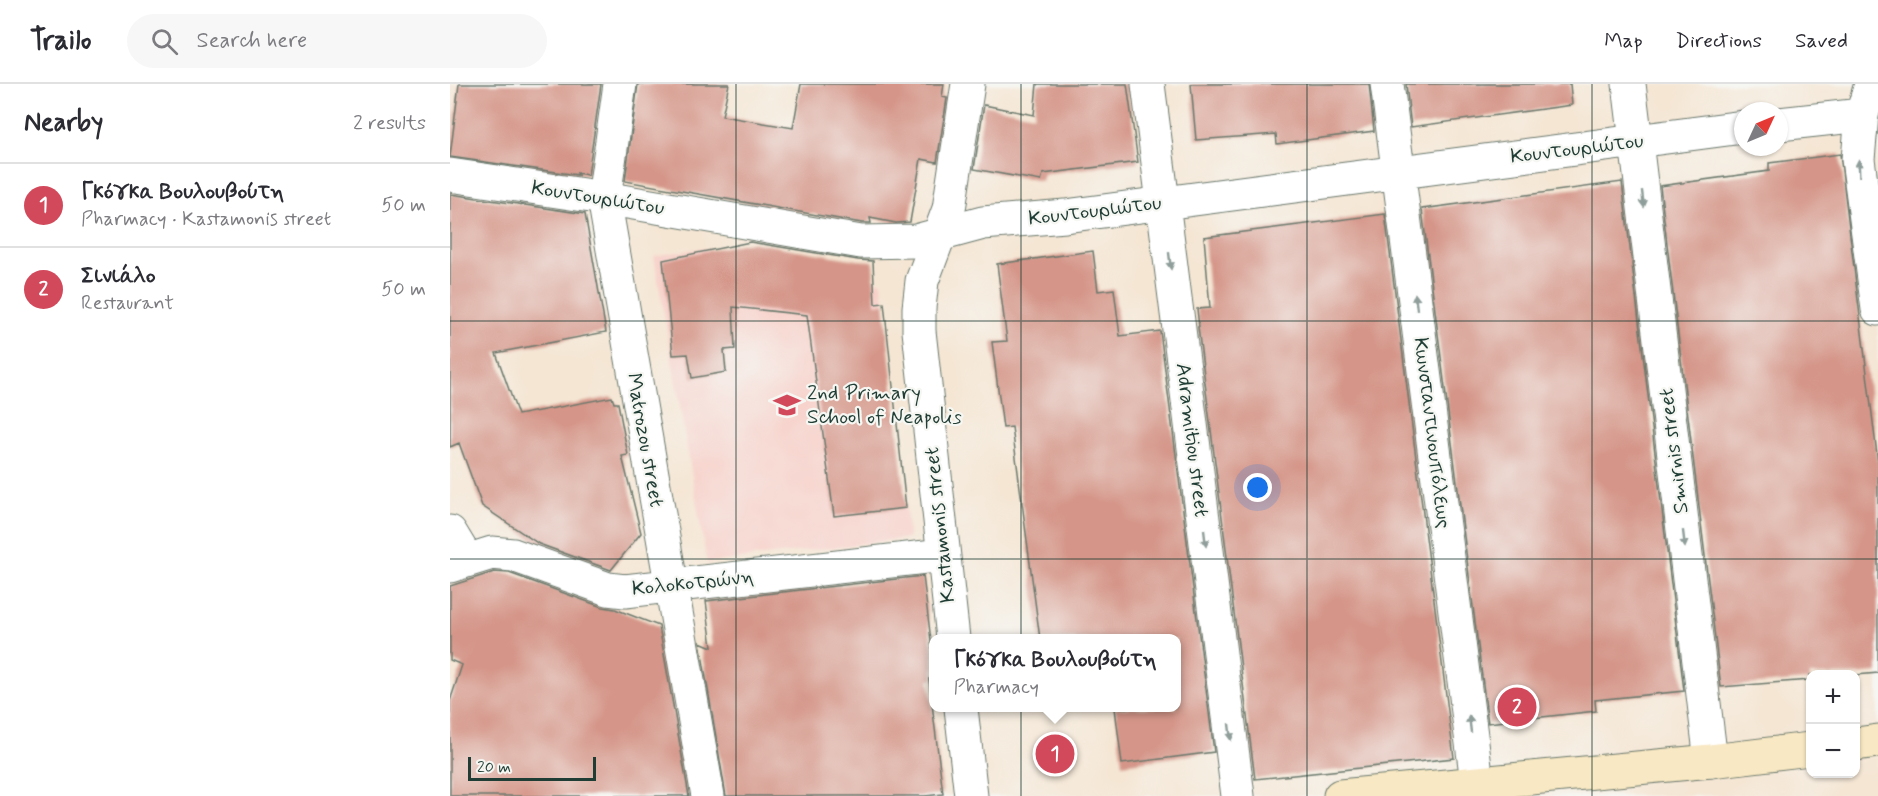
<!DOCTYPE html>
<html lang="en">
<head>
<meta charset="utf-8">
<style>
  :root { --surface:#fff; --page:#f7f7f7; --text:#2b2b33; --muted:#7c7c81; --line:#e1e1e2; --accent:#d1495b }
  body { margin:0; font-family:Mynerve,sans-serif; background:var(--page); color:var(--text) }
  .controls { position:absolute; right:18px; bottom:18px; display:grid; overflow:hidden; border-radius:12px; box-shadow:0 2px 4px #0004 }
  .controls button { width:54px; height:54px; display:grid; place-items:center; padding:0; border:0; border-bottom:2px solid var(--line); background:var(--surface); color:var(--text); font:30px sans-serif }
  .compass { position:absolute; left:1284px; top:18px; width:54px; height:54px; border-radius:50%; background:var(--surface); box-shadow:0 2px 4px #0004; rotate:46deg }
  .scale { position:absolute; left:18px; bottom:15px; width:128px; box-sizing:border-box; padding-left:6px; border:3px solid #1f3d34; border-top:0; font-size:16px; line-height:21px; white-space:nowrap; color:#1f3d34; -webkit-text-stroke:4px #f6f6f2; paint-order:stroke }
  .you { position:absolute; left:808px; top:404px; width:21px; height:21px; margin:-15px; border:4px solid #fff; border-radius:50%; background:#1a73e8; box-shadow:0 0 0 9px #1a73e833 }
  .badge { display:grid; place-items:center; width:39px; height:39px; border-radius:50%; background:var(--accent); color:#fff; font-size:20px; font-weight:700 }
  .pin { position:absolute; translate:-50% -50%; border:3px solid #fff; box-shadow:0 2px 6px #0006 }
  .popup { position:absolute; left:479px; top:550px; width:252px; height:78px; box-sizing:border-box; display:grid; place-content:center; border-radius:12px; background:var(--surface); filter:drop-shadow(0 2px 4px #0005); font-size:20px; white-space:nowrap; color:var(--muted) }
  .popup b { font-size:22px; color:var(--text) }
  .popup::after { content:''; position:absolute; left:50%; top:100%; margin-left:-12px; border:12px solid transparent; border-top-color:var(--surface) }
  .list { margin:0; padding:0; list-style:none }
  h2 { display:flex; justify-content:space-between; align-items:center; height:78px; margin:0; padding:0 24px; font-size:26px }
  h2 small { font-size:20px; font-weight:400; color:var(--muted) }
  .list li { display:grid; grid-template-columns:39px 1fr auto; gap:18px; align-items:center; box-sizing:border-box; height:84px; padding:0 24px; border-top:2px solid var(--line) }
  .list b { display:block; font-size:22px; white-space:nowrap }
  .list p { margin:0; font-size:20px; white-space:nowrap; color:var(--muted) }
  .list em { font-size:20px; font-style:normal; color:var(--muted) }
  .icon { flex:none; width:33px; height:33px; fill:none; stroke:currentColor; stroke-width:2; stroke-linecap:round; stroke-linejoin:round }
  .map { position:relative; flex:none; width:1428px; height:712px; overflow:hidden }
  header { display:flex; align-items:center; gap:36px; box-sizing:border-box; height:84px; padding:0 30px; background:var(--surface); border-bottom:2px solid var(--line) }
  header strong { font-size:28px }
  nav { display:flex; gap:33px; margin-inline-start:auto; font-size:21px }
  .search { width:420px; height:54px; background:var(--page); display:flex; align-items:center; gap:15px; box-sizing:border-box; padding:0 21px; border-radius:33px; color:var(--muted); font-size:22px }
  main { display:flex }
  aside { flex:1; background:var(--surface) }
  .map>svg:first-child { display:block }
  .built { fill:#f7d0c9 }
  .building { fill:#d59689 }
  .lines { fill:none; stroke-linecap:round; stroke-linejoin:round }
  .minor-casing { stroke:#6a786c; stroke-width:35 }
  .tertiary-casing { stroke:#6a786c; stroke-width:35 }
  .secondary-casing { stroke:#6a786c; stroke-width:35 }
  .minor { stroke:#fff; stroke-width:33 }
  .tertiary { stroke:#fff; stroke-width:33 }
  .secondary { stroke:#f8e8c3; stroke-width:33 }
  .oneway { fill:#8f9e9a }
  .grid { fill:none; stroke:#1f3d34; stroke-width:1.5; stroke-opacity:0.55 }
  .labels { text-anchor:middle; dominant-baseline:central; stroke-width:4.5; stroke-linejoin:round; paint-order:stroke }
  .street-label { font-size:21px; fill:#1f3d34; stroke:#f6f6f2 }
  .poi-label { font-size:21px; fill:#1f3d34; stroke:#f6f6f2; text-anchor:start }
</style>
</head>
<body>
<header>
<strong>Trailo</strong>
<div class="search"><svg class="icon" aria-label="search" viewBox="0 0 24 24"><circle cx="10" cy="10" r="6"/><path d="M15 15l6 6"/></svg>Search here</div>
<nav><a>Map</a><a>Directions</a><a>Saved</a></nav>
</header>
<main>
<aside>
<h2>Nearby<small>2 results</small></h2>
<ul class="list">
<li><span class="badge">1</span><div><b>Γκόγκα Βουλουβούτη</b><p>Pharmacy · Kastamonis street</p></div><em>50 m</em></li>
<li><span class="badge">2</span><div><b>Σινιάλο</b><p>Restaurant</p></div><em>50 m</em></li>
</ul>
</aside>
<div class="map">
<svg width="1428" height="712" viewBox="0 0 1428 712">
  <rect width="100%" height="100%" fill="#f6f6f2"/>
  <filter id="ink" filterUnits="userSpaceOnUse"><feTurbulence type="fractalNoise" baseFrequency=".0167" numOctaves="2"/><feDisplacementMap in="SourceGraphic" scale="12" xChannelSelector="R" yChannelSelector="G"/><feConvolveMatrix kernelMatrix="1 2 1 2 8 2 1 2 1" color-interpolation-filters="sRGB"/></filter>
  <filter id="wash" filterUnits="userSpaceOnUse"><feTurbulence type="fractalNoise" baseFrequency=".008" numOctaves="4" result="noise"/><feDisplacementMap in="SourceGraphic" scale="24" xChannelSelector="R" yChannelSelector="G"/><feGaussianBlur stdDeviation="1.35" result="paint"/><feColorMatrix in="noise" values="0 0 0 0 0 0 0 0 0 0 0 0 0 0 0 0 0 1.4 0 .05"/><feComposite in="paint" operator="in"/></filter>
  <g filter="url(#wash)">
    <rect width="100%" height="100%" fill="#f5e6d4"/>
    <path class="built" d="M251,164L432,198L459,454L257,479L204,172Z"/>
    <g id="blocks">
      <path class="building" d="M9,0H151L138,91L127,89L128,91L0,73Z
        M188,0H279L272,32L343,44L351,0H494L492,13L497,14L487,78L471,75L460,138L446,139L420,134L421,139H412L175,97Z
        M587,0H677L688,78L593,90L591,97L524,85L534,21L584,31Z
        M741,0H919L924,47L827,60L826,50L746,56Z
        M956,0H1120L1122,21L961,43Z
        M1390,70L1428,379V589L1406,591H1360V596L1271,603L1210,102L1319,87V79Z
        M1172,98L1234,607L1145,616L1146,627L1038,639L972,125Z
        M0,110L135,130L156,248L46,269L68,331L162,313L164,319H168L178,371L172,372L191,449L161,486L89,460L32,422L9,359L0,363Z
        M935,130L1004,674L805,695L748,243H749L747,225L760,224L754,153Z
        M300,158L408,176L423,177L425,220L434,219L456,424L384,432L357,231L283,223L285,265L274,266L276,288L242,294L238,270L223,271L213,176Z
        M643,167L648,207L664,205L670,252L710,247L764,668L672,680L665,624H726V555H590L562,343L553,344L542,258L557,257L547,180Z
        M44,488L59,489L152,523L165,525L209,542L239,712H0V617L12,581L0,576V502Z
        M473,492L483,573V595H479L493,710L475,712H276L250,558L262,563L256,517Z"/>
    </g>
  </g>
  <g filter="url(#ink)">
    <use href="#blocks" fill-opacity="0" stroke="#6a786c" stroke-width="1.5"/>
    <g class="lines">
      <defs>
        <path id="minor" d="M170,0L154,114L258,712
          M698,0L788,712
          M937,0L1027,698
          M1179,0L1261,677
          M1421,0L1412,31L1408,75L1428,225
          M1329,40L1412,31
          M0,91L154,114L411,158L466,157L533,139L615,132L1293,43
          M0,448L17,476
          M0,482L42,469L63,471L158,505L175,507L493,471"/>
        <path id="tertiary" d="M503,554L469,247V224L472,197L499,125L518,0
          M511,624L521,712"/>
        <path id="secondary" d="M1406,660L1428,657
          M890,712L1261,677L1360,665"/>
      </defs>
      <use href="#minor" class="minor-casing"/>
      <use href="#tertiary" class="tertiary-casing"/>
      <use href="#secondary" class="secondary-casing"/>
      <use href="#minor" class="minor"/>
      <use href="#tertiary" class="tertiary"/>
      <use href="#secondary" class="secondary"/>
    </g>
    <defs><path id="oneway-solid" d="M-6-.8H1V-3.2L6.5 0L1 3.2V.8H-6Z" transform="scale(1.5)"/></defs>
    <g class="oneway">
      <use href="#oneway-solid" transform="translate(1409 84) rotate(-93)"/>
      <use href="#oneway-solid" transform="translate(1193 115) rotate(83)"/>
      <use href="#oneway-solid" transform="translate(720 177) rotate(83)"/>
      <use href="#oneway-solid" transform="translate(966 218) rotate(-97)"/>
      <use href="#oneway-solid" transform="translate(755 454) rotate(83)"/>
      <use href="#oneway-solid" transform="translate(1234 455) rotate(83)"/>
      <use href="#oneway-solid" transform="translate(1020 640) rotate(-97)"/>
      <use href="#oneway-solid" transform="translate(780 648) rotate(83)"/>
    </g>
  </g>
  <path class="grid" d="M286,0V712M571,0V712M857,0V712M1142,0V712M0,237H1428M0,475H1428"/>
  <defs>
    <symbol id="school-bare" viewBox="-9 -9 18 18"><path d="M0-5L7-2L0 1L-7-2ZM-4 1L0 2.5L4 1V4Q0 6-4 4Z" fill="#d1495b" stroke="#f6f6f2" stroke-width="2.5" paint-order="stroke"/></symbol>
  </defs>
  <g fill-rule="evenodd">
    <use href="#school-bare" x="318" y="302" width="38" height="38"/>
  </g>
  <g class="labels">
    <g class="street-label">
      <text transform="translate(1127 65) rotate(-7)">Κουντουριώτου</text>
      <text transform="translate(148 114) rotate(9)">Κουντουριώτου</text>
      <text transform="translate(645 127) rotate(-7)">Κουντουριώτου</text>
      <text transform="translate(982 349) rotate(83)">Κωνσταντινουπόλεως</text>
      <text transform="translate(195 356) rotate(80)">Matrozou street</text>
      <text transform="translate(742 356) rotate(83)">Adramitiou street</text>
      <text transform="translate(1224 367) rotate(-97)">Smirnis street</text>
      <text transform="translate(490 441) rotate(-96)">Kastamonis street</text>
      <text transform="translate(243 499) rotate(-6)">Κολοκοτρώνη</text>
    </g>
    <g class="poi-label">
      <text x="357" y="309">2nd Primary<tspan x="357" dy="24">School of Neapolis</tspan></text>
    </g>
  </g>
</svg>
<div class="controls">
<button>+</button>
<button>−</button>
</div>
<svg class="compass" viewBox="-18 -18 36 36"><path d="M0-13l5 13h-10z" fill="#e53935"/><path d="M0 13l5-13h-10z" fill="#7c7c81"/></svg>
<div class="scale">20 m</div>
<div class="you"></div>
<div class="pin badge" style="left:605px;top:670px">1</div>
<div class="popup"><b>Γκόγκα Βουλουβούτη</b>Pharmacy</div>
<div class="pin badge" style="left:1067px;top:623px">2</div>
</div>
</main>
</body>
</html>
